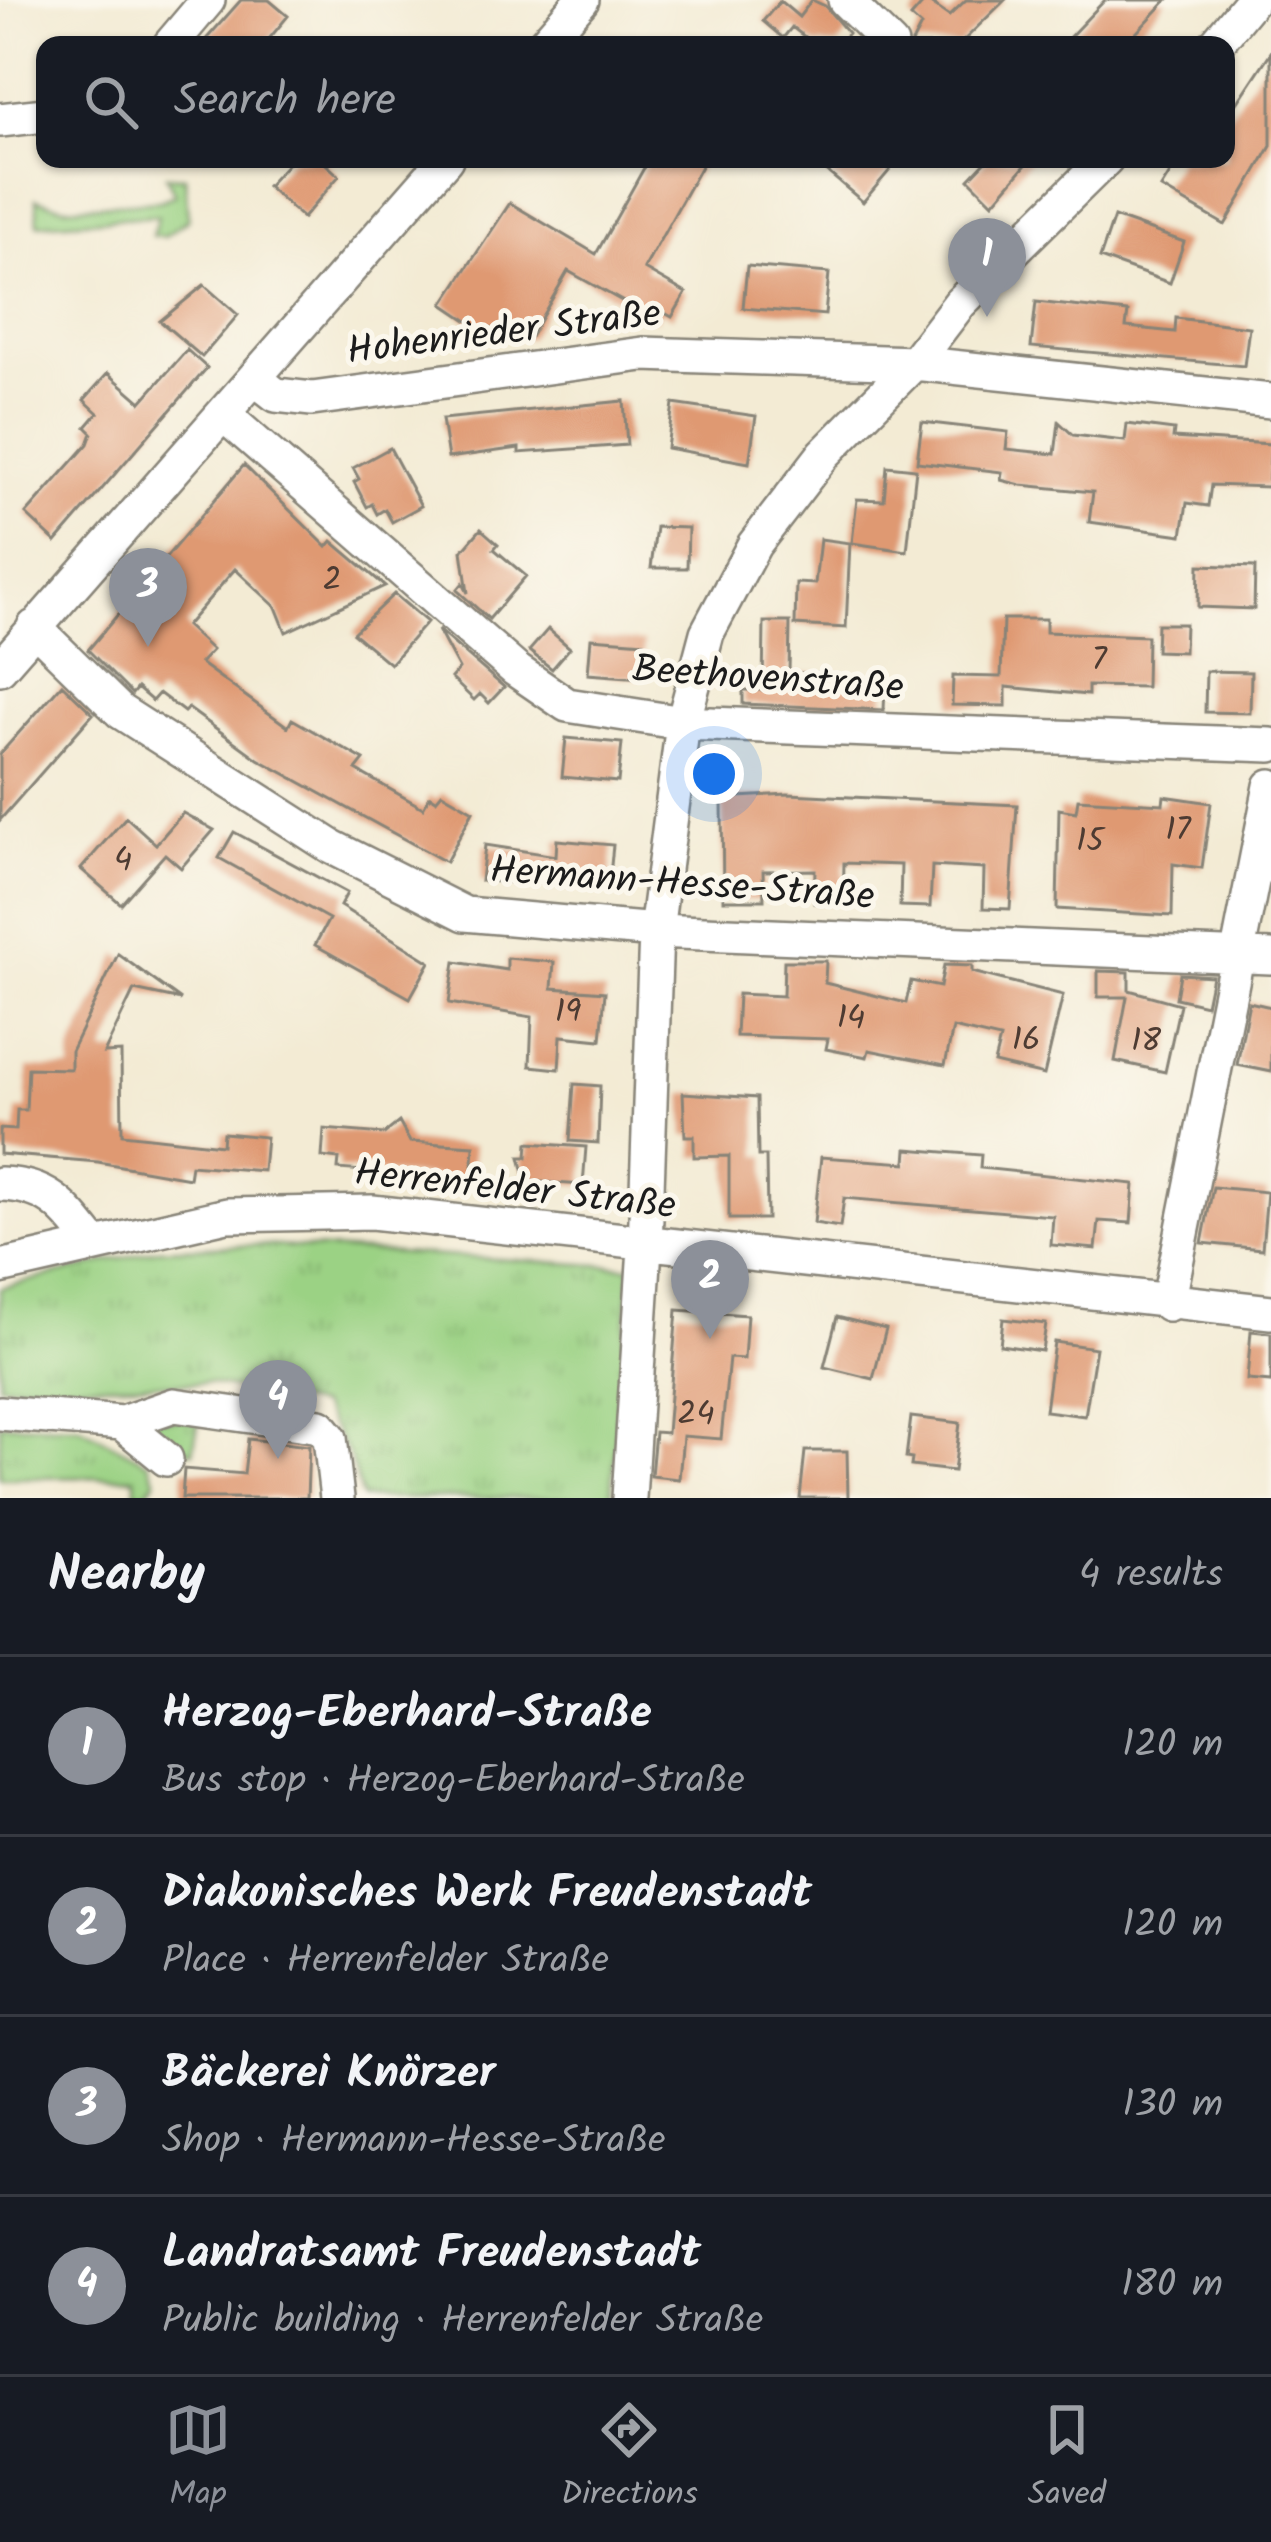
<!DOCTYPE html>
<html lang="en">
<head>
<meta charset="utf-8">
<style>
  :root { --surface:#171b24; --page:#20242c; --text:#f1f3f6; --muted:#9ea1a6; --line:#363941; --accent:#8c9099 }
  body { margin:0; font-family:Kalam,sans-serif; background:var(--page); color:var(--text) }
  .you { position:absolute; left:714px; top:774px; width:42px; height:42px; margin:-30px; border:9px solid #fff; border-radius:50%; background:#1a73e8; box-shadow:0 0 0 18px #1a73e833 }
  .badge { display:grid; place-items:center; width:78px; height:78px; border-radius:50%; background:var(--accent); color:#fff; font-size:39px; font-weight:700 }
  .pin { position:absolute; translate:-50% -99px; filter:drop-shadow(0 3px 6px #0008) }
  .pin::after { content:''; position:absolute; top:63px; width:42px; height:36px; background:inherit; clip-path:polygon(0 0,100% 0,50% 100%) }
  .list { margin:0; padding:0; list-style:none }
  h2 { display:flex; justify-content:space-between; align-items:center; height:156px; margin:0; padding:0 48px; font-size:51px }
  h2 small { font-size:39px; font-weight:400; color:var(--muted) }
  .list li { display:grid; grid-template-columns:78px 1fr auto; gap:36px; align-items:center; box-sizing:border-box; height:180px; padding:0 48px; border-top:3px solid var(--line) }
  .list b { display:block; font-size:45px; white-space:nowrap }
  .list p { margin:0; font-size:39px; white-space:nowrap; color:var(--muted) }
  .list em { font-size:39px; font-style:normal; color:var(--muted) }
  .icon { flex:none; width:66px; height:66px; fill:none; stroke:currentColor; stroke-width:2; stroke-linecap:round; stroke-linejoin:round }
  .map { position:relative; flex:none; width:1271px; height:1498px; overflow:hidden }
  .search { position:absolute; background:var(--surface); box-shadow:0 3px 9px #0004; left:36px; right:36px; top:36px; height:132px; display:flex; align-items:center; gap:30px; box-sizing:border-box; padding:0 42px; border-radius:24px; color:var(--muted); font-size:45px }
  .sheet { height:876px; background:var(--surface) }
  nav { display:flex; justify-content:space-around; align-items:center; box-sizing:border-box; height:168px; border-top:3px solid var(--line); background:var(--surface); font-size:33px; color:var(--muted) }
  nav a { display:grid; justify-items:center; gap:6px }
  nav .on { color:var(--accent) }
  .map>svg:first-child { display:block }
  .grass { fill:url(#grass-tufts); stroke:#5c7750; stroke-width:3 }
  .building { fill:#df9972 }
  .lines { fill:none; stroke-linecap:round; stroke-linejoin:round }
  .minor-casing { stroke:#888478; stroke-width:38 }
  .minor { stroke:#fff; stroke-width:33 }
  .labels { text-anchor:middle; dominant-baseline:central; stroke-width:10; stroke-linejoin:round; paint-order:stroke }
  .number-label { font-size:33px; fill:#4d3b32 }
  .street-label { font-size:39px; fill:#1c1c1c; stroke:#fbf7ec }
</style>
</head>
<body>
<div class="map">
<svg width="1271" height="1498" viewBox="0 0 1271 1498">
  <defs>
    <pattern id="grass-tufts" width="24" height="20" patternUnits="userSpaceOnUse" patternTransform="scale(3)"><rect width="24" height="20" fill="#9bd284"/><path d="M3 7l-1-3M5 7V3M7 7l1-3M15 17l-1-3M17 17v-4M19 17l1-3" fill="none" stroke="#85b471"/></pattern>
  </defs>
  <rect width="100%" height="100%" fill="#fbf7ec"/>
  <filter id="ink" filterUnits="userSpaceOnUse"><feTurbulence type="fractalNoise" baseFrequency=".00833" numOctaves="2"/><feDisplacementMap in="SourceGraphic" scale="24" xChannelSelector="R" yChannelSelector="G"/><feConvolveMatrix kernelMatrix="1 2 1 2 8 2 1 2 1" color-interpolation-filters="sRGB"/></filter>
  <filter id="wash" filterUnits="userSpaceOnUse"><feTurbulence type="fractalNoise" baseFrequency=".004" numOctaves="4" result="noise"/><feDisplacementMap in="SourceGraphic" scale="48" xChannelSelector="R" yChannelSelector="G"/><feGaussianBlur stdDeviation="2.7" result="paint"/><feColorMatrix in="noise" values="0 0 0 0 0 0 0 0 0 0 0 0 0 0 0 0 0 1.4 0 .05"/><feComposite in="paint" operator="in"/></filter>
  <g filter="url(#wash)">
    <rect width="100%" height="100%" fill="#f3ebd4"/>
    <path class="grass" d="M166,176L185,177L188,219L164,237L152,236L158,216L38,224L36,199L65,207L160,201L175,195Z
      M260,1245L631,1267L611,1498H362L350,1458L320,1406L208,1383L0,1385V1288L159,1249Z
      M151,1418L199,1420L193,1451L173,1449L154,1435Z
      M0,1424L79,1426L149,1463L156,1481L147,1492H135V1477L0,1478Z"/>
    <g id="blocks">
      <path class="building" d="M241,0H269L288,16L264,45H201Z
        M812,0L825,6L848,33L838,45H815L792,27L783,38L763,21L780,1L799,17Z
        M926,0L949,16L966,0H1005L959,45H911L921,26L911,17Z
        M1105,0H1167L1125,45H1062Z
        M1271,52V146L1225,225L1161,188L1179,159H1226V120Z
        M292,159H320L339,176L303,218L267,186Z
        M649,159H705L644,269L686,293L672,317L661,311L656,320L568,271L529,339L486,327L483,331L443,304L510,203L596,254Z
        M812,159H876L890,170L863,202Z
        M988,159H1031L993,203L969,179Z
        M1114,217L1184,242L1170,283L1100,258Z
        M747,266L829,273L825,315L743,308Z
        M204,285L238,315L202,357L160,321Z
        M1036,302L1128,312L1126,327L1175,332L1176,318L1249,327L1244,366L1031,347Z
        M187,350L207,368L56,542L26,514L88,444L92,433L86,427L98,413L84,400L108,373L141,402Z
        M624,401L627,445L519,453V448L448,458L442,419Z
        M673,404L756,416L749,463L667,448Z
        M922,422L1008,432L1006,449L1055,454L1059,422L1073,435L1125,441L1127,424L1174,430L1173,438L1271,444L1268,487L1211,485L1208,506L1187,503L1182,535L1089,522L1093,492L1021,485L1001,480L1002,472L917,462Z
        M390,448L421,506L392,522L385,509L377,514L372,504L367,507L354,482L359,479L353,468Z
        M244,465L327,547L332,541L385,586L286,632L276,607L235,569L186,626L212,650L200,663L288,727L292,719L364,760L356,770L423,808L430,796L436,800L442,793L473,811L446,862L258,759L188,708L184,712L159,693L152,701L137,688L132,694L88,650Z
        M887,466L916,469L907,551L852,543L857,499L884,500Z
        M656,527L688,528L687,568H651Z
        M481,529L498,544L494,549L526,576L489,619L457,590L463,583L468,593L462,551Z
        M820,539L850,543L846,628L795,625L796,583L815,584Z
        M1199,565L1255,567L1254,609L1198,607Z
        M394,594L427,622L390,664L353,633Z
        M1003,619H1046V632L1147,636L1146,687L1088,686V695L1006,687V706L952,705L953,676L1001,677Z
        M764,622H790L789,673H824V686L885,688L884,710L743,704V690H763Z
        M1157,624H1185L1184,652L1156,651Z
        M548,629L570,648L552,669L529,651Z
        M438,630L504,687L489,703L480,694L474,700L451,678L459,669Z
        M591,638L644,642L641,678L588,674Z
        M1206,671L1251,672L1250,713L1205,712Z
        M62,684L93,714L0,820V754Z
        M566,738L622,743L618,782L562,777Z
        M788,794L1017,805L1010,909L983,908L984,869L932,866L930,907L900,906L901,865L844,863L843,903H814L815,870L763,871L764,900H723L722,798Z
        M1164,796L1211,803L1202,868L1173,864L1172,916L1057,909L1059,809L1076,812L1078,799L1163,804Z
        M183,813L214,830L181,868L165,854L121,904L81,869L126,817L156,844Z
        M234,832L347,893L340,906L430,962L410,998L315,945L329,919L219,858Z
        M557,840L613,845L609,886L481,881L485,845L556,856Z
        M118,954L181,1000L134,990L104,1053L121,1052L122,1134L222,1145L223,1133L266,1137L263,1171L191,1165L189,1178L98,1162L0,1154V1129L16,1130L17,1110H26L28,1068L71,1069V1051Z
        M507,958L554,962L552,988L605,992L601,1040L561,1036L559,1069L530,1066L532,1017L449,1003L455,962L507,970Z
        M784,961H826L825,983L906,1003L911,981L940,987L944,965L972,966V972L1063,995L1044,1075L994,1063L1000,1039L953,1028L945,1065L869,1050L867,1057L826,1049L828,1039L736,1036L738,994L783,996Z
        M1098,971L1129,972V990L1180,1004L1165,1072L1115,1061L1127,997H1098Z
        M1180,974L1212,976L1206,1005L1176,998Z
        M1249,1002L1271,1007V1072L1237,1065Z
        M574,1084L600,1086L598,1143L570,1141Z
        M683,1093L757,1098L758,1156H766L767,1219H729V1156L694,1157V1136H685Z
        M399,1122L410,1142L474,1146L472,1180L338,1169L339,1159L322,1157L324,1129L384,1134Z
        M528,1143L586,1147L583,1185L526,1181L520,1157H527Z
        M907,1149L981,1155L980,1168L1134,1184L1131,1223L1099,1221L1096,1249L1051,1245L1053,1216L844,1198L840,1227L814,1223L821,1157L906,1163Z
        M1213,1187L1267,1192L1262,1249L1202,1243Z
        M677,1310L747,1315L744,1359L729,1358L721,1439L683,1436L679,1479L651,1476L655,1432L667,1433Z
        M837,1317L886,1329L873,1379L824,1367Z
        M1003,1319L1046,1324L1042,1351L1000,1345Z
        M1251,1331L1271,1333V1382L1247,1380Z
        M1054,1342L1096,1348L1085,1416L1045,1411Z
        M911,1417L960,1423L954,1471L911,1466L912,1459L906,1458Z
        M248,1439L309,1446L307,1498H182L184,1469L244,1474Z
        M805,1451H847L848,1498H800Z"/>
    </g>
  </g>
  <g filter="url(#ink)">
    <use href="#blocks" fill-opacity="0" stroke="#888478" stroke-width="3"/>
    <g class="lines">
      <defs>
        <path id="minor" d="M845,0L891,45
          M170,45L208,0
          M543,45L582,0
          M1215,45L1252,0
          M0,120L45,115
          M254,378L276,395L312,399L643,354L914,363L1271,401
          M223,414L516,670L567,705L683,723L1271,745
          M34,627L121,712L332,847L465,914L656,931L1271,957
          M0,668L446,159
          M0,1184C48,1185 64,1206 92,1242
          M0,1267L227,1215L372,1212L1271,1312
          M1168,1304L1271,786
          M0,1413L122,1423L166,1459
          M122,1423L174,1405L320,1426L330,1438L337,1498
          M629,1498L645,1247L656,931L683,723L707,633L754,545L824,454L914,363L960,303L1106,159"/>
      </defs>
      <use href="#minor" class="minor-casing"/>
      <use href="#minor" class="minor"/>
    </g>
  </g>
  <g class="labels">
    <g class="number-label">
      <text x="332" y="581">2</text>
      <text x="1099" y="661">7</text>
      <text x="1178" y="831">17</text>
      <text x="1090" y="842">15</text>
      <text x="123" y="861">4</text>
      <text x="568" y="1013">19</text>
      <text x="851" y="1019">14</text>
      <text x="1026" y="1041">16</text>
      <text x="1146" y="1042">18</text>
      <text x="696" y="1415">24</text>
    </g>
    <g class="street-label">
      <text transform="translate(504 334) rotate(-7)">Hohenrieder Straße</text>
      <text transform="translate(768 680) rotate(4)">Beethovenstraße</text>
      <text transform="translate(682 885) rotate(4)">Hermann-Hesse-Straße</text>
      <text transform="translate(515 1191) rotate(6)">Herrenfelder Straße</text>
    </g>
  </g>
</svg>
<div class="you"></div>
<div class="pin badge" style="left:987px;top:317px">1</div>
<div class="pin badge" style="left:710px;top:1339px">2</div>
<div class="pin badge" style="left:148px;top:647px">3</div>
<div class="pin badge" style="left:278px;top:1459px">4</div>
<div class="search"><svg class="icon" aria-label="search" viewBox="0 0 24 24"><circle cx="10" cy="10" r="6"/><path d="M15 15l6 6"/></svg>Search here</div>
</div>
<section class="sheet">
<h2>Nearby<small>4 results</small></h2>
<ul class="list">
<li><span class="badge">1</span><div><b>Herzog-Eberhard-Straße</b><p>Bus stop · Herzog-Eberhard-Straße</p></div><em>120 m</em></li>
<li><span class="badge">2</span><div><b>Diakonisches Werk Freudenstadt</b><p>Place · Herrenfelder Straße</p></div><em>120 m</em></li>
<li><span class="badge">3</span><div><b>Bäckerei Knörzer</b><p>Shop · Hermann-Hesse-Straße</p></div><em>130 m</em></li>
<li><span class="badge">4</span><div><b>Landratsamt Freudenstadt</b><p>Public building · Herrenfelder Straße</p></div><em>180 m</em></li>
</ul>
</section>
<nav>
<a class="on"><svg class="icon" aria-label="map" viewBox="0 0 24 24"><path d="M3 6l6-2 6 2 6-2v14l-6 2-6-2-6 2zM9 4v14M15 6v14"/></svg>Map</a>
<a><svg class="icon" aria-label="directions" viewBox="0 0 24 24"><path d="M12 3l9 9-9 9-9-9zM9 14v-3h6M13 9l2 2-2 2"/></svg>Directions</a>
<a><svg class="icon" aria-label="saved" viewBox="0 0 24 24"><path d="M7 4h10v16l-5-4-5 4z"/></svg>Saved</a>
</nav>
</body>
</html>
